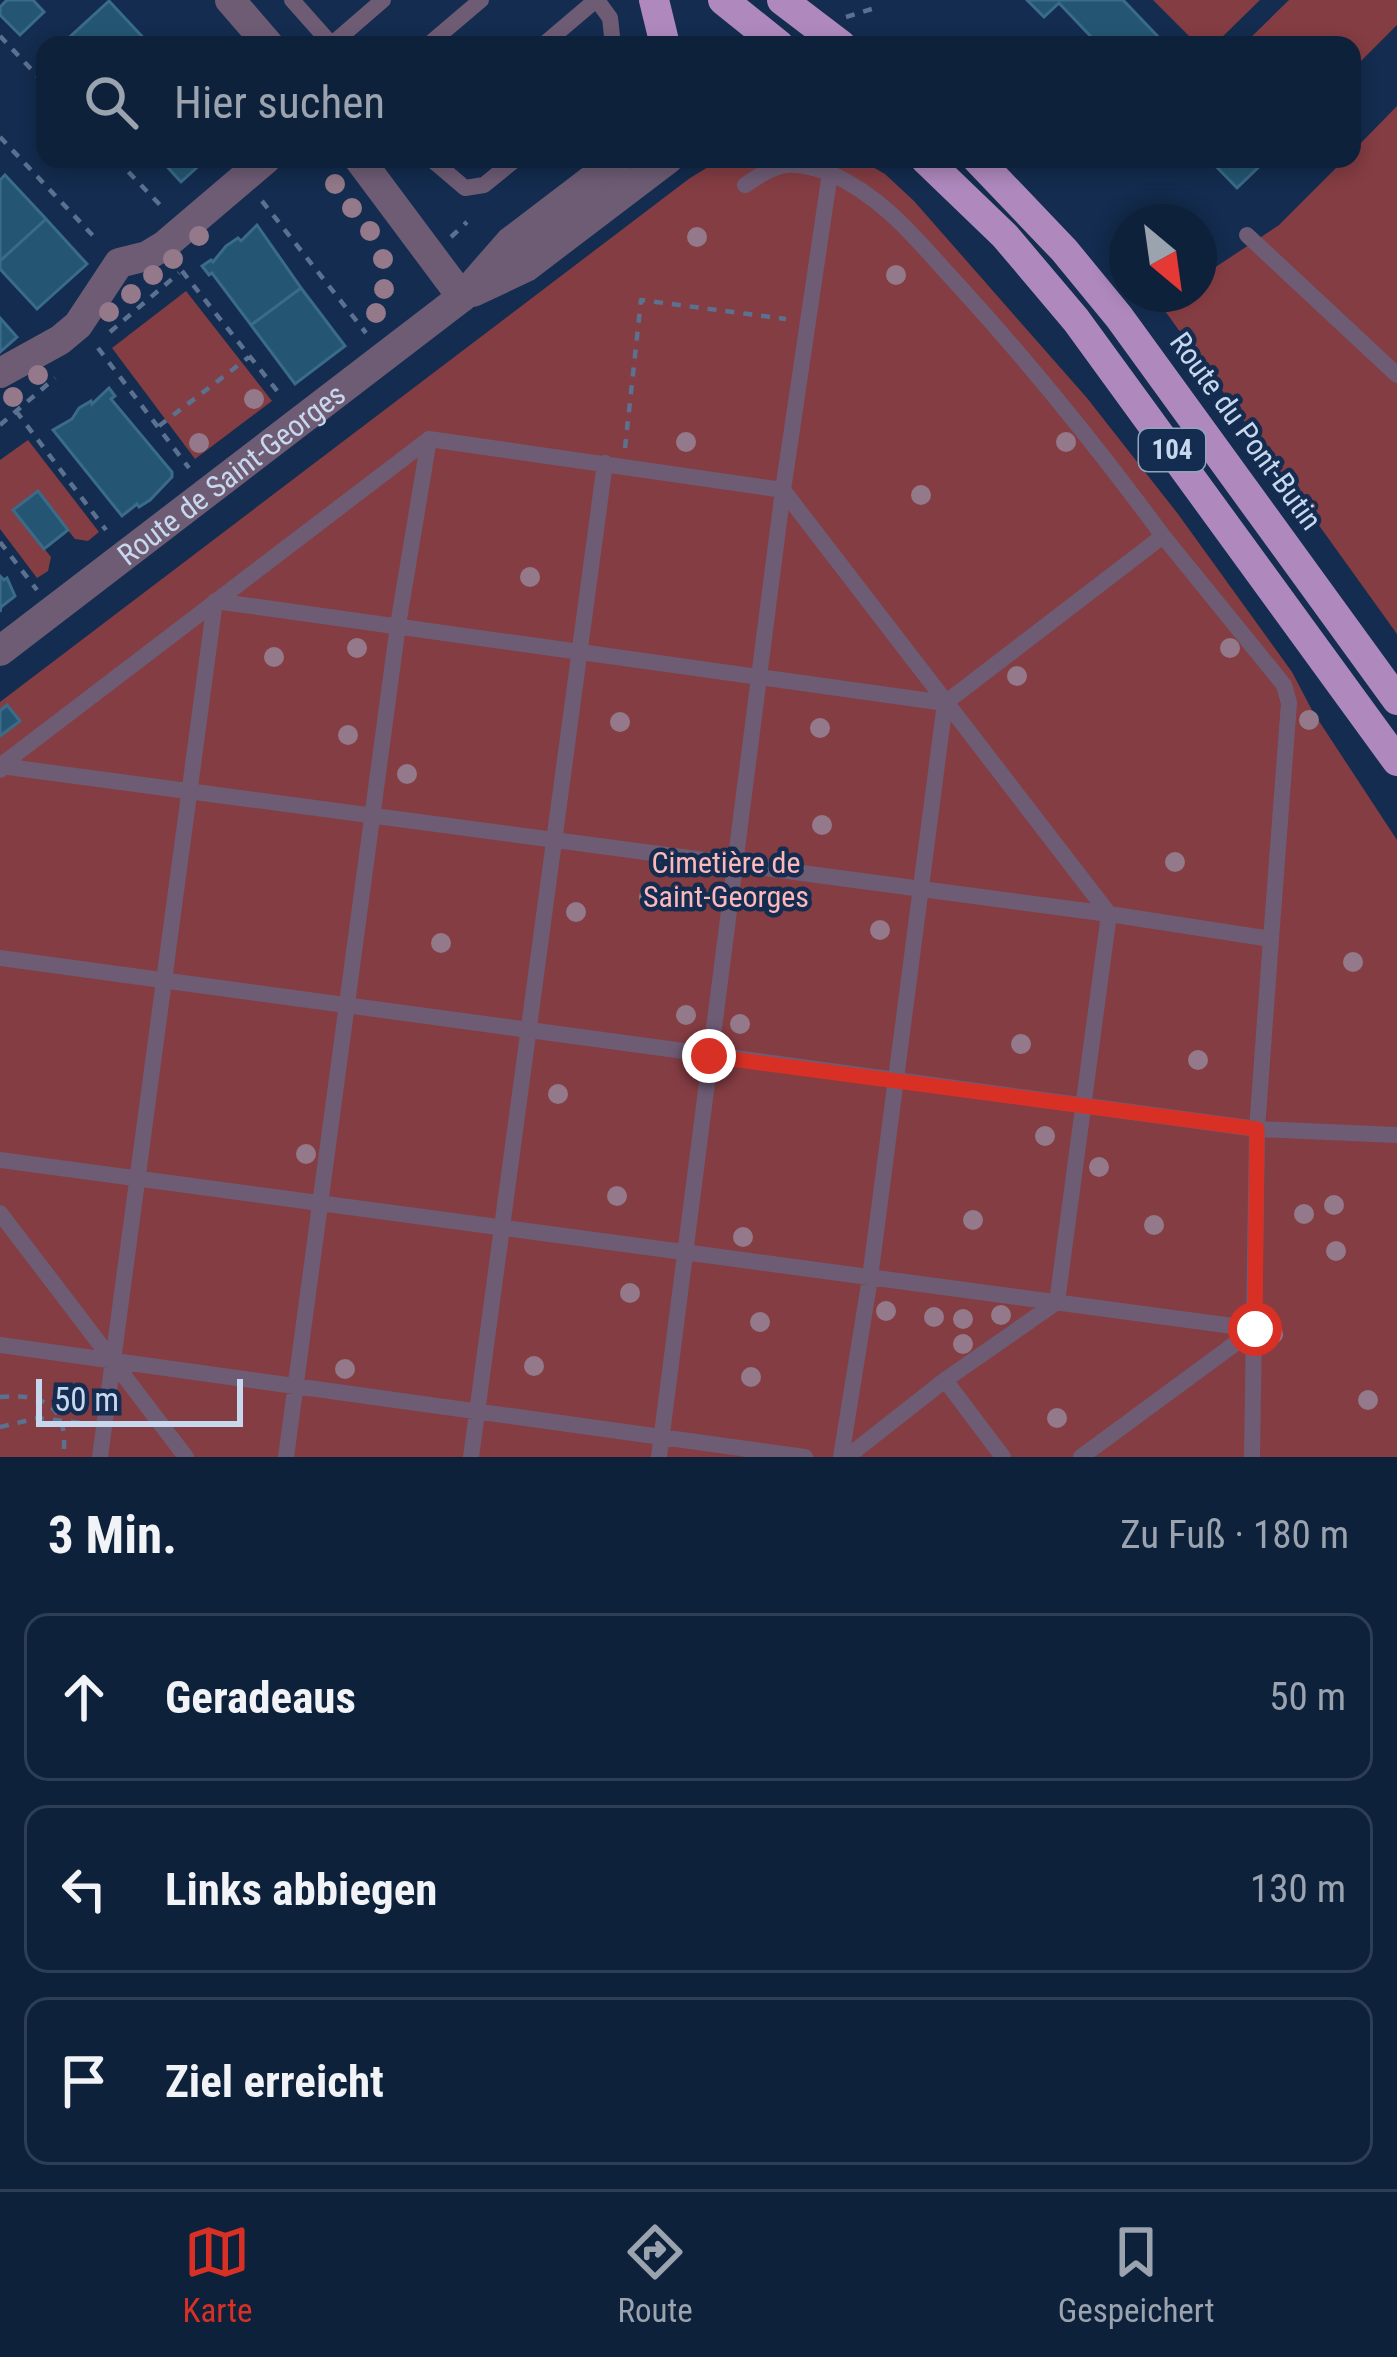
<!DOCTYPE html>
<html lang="de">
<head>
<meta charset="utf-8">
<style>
  :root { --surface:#0e213b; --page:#1c2e46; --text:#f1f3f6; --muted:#9ba3af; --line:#2e3e55; --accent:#d93025 }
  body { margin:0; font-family:"Roboto Condensed",sans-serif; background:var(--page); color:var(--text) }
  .compass { position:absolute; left:1109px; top:204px; width:108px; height:108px; border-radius:50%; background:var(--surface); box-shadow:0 6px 18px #0003; rotate:151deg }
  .scale { position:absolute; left:36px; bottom:30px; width:207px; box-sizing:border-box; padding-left:12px; border:6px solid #c7d7ee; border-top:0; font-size:33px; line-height:42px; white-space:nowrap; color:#c7d7ee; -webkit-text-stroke:9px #132c4f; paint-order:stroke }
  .stop { position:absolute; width:36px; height:36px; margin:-27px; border:9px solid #d93025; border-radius:50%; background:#fff }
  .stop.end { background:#d93025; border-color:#fff; box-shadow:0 3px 12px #0008 }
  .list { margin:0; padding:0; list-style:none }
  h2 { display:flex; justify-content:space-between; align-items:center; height:156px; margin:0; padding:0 48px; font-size:51px }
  h2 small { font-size:39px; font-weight:400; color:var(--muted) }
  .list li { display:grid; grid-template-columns:78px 1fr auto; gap:36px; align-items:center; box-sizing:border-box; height:168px; margin:0 24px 24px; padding:0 24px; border:3px solid var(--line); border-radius:24px }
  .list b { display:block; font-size:45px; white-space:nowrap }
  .list em { font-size:39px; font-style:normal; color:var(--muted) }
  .icon { flex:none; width:66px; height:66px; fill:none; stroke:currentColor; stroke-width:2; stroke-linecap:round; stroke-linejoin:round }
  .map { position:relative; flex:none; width:1397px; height:1457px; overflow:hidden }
  .search { position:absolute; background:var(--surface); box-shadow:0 6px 18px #0003; left:36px; right:36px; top:36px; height:132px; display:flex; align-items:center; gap:30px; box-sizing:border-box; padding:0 42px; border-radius:24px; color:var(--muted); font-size:45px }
  .sheet { height:732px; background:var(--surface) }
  nav { display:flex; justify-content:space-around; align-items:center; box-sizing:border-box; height:168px; border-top:3px solid var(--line); background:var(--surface); font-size:33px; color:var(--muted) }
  nav a { display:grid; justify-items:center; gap:6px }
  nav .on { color:var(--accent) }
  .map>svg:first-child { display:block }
  .green { fill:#843d43 }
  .building { fill:#245673; stroke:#3a6b89; stroke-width:3 }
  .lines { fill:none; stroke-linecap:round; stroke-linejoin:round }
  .path { stroke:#5c718f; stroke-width:4.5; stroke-dasharray:9 9; stroke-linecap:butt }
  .service { stroke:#6e5c75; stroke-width:16 }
  .minor { stroke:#6e5c75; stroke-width:30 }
  .tertiary { stroke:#6e5c75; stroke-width:30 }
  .primary { stroke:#af89be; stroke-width:30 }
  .tree { fill:#93798a }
  .route { stroke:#d93025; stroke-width:15 }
  .labels { text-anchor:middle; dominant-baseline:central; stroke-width:9; stroke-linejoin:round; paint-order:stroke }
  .shield { fill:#132c4f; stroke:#91a4be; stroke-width:3 }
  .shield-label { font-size:27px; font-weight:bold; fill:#c7d7ee }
  .street-label { font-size:30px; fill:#c7d7ee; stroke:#132c4f }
  .park-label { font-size:30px; fill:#fcb8ba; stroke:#132c4f }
</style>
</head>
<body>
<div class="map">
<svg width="1397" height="1457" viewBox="0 0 1397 1457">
  <rect width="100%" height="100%" fill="#132c4f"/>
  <path class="green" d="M1153,0H1260L1214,45H1198Z
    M1289,0H1397V25L1352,70V45H1243Z
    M1397,106V634L1160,304L1176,294H1199V278L1279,225L1345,159H1352V152Z
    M721,159H859L885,174L914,201L1087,398L1178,514L1292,672L1313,712L1397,840V1457H0V702L690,178Z
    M186,291L272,401L195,459L112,348Z
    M28,440L99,532L88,541L75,539L37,491L13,510L51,557L48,571L37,578L0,529V460Z"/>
  <path class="building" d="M7,0H33L44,12L20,35L0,15V7Z
    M1027,0H1123L1166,45H1099L1059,3L1044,17Z
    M109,1L150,45H61Z
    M160,159H206L181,182Z
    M1209,159H1267L1237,188Z
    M5,175L46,219L0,261V180Z
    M46,219L87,264L37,309L0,269V261Z
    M257,225L301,288L251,325L212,273L209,275L202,266L211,260L213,262L226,246L238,238L241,241Z
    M301,288L345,346L295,384L251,325Z
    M0,318L17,337L0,352Z
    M109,388L115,396L111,399L172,472V477L150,500L139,507L137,504L122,516L53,430L72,419L79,408L91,401L92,404Z
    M38,491L68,530L44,549L13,510Z
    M0,576L4,580L7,578L15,596L1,607L0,612Z
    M7,705L20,721L0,736V711Z"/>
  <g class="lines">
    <path class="path" d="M846,17L875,8
      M0,36L45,84
      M0,137L98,241
      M116,159L163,208
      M262,201L366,333
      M451,237L467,222
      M182,271L282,397
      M110,332L179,273
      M98,348L189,468
      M16,411L106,530
      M0,425L55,378
      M159,426L249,357
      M625,448L641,300L786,319
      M0,542L37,590
      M0,1397C45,1393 70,1407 63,1457
      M0,1427L38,1418L83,1423"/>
    <path class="service" d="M292,0L332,45
      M597,0L610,18L613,45
      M331,45L383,0
      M428,45L481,0
      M543,45L596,0
      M431,159L465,188L484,185L516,159
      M830,173C888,200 918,242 960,287C1033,367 1099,449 1163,536L945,703
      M1247,235L1397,375
      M0,766L429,439L783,490L1109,914L1057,1302L945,1380L847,1457
      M0,770L1,766L1109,914L1271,939L1289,703L1284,685L1163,536
      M0,958L1257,1129L1397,1135
      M0,1160L1255,1329
      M0,1213L186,1457
      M0,1345L805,1457
      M945,1380L1003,1457
      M100,1457L215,601L945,703L870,1278L841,1457
      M286,1457L398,625L429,439
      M471,1457L605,463
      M659,1457L783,490L830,173C790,159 780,162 745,185
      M1081,1457L1255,1329
      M1252,1457L1257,1129L1271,939"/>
    <path class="minor" d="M0,373L60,340L78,325L119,263L147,256L165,245L266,159"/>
    <g class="tertiary">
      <path d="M230,0L269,45"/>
      <path d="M359,159L462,297"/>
      <path d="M473,292L526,267L668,159"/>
      <path id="s1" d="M0,651L462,297L510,242L619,159"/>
    </g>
    <path class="primary" d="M654,0L665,45
      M723,0L779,45
      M782,0L841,45
      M925,159L1005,236L1076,320L1397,761
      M977,159L1064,250L1119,317L1397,700"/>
  </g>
  <g class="tree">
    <circle cx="335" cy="184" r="10"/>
    <circle cx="352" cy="208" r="10"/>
    <circle cx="370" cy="231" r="10"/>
    <circle cx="199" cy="236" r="10"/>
    <circle cx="697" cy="237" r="10"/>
    <circle cx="173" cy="259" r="10"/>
    <circle cx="383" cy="259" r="10"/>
    <circle cx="153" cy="275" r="10"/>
    <circle cx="896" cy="275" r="10"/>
    <circle cx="384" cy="289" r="10"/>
    <circle cx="131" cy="294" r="10"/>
    <circle cx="109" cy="312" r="10"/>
    <circle cx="376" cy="313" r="10"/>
    <circle cx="38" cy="375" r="10"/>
    <circle cx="13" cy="397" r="10"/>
    <circle cx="254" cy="399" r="10"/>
    <circle cx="686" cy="442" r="10"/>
    <circle cx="1066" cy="442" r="10"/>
    <circle cx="199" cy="443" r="10"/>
    <circle cx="921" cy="495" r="10"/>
    <circle cx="530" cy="577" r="10"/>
    <circle cx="357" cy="648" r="10"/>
    <circle cx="1230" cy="648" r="10"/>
    <circle cx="274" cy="657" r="10"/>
    <circle cx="1017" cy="676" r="10"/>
    <circle cx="1309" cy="720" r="10"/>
    <circle cx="620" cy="722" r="10"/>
    <circle cx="820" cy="728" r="10"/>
    <circle cx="348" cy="735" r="10"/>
    <circle cx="407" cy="774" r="10"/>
    <circle cx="822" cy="825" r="10"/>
    <circle cx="1175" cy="862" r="10"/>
    <circle cx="649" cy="897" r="10"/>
    <circle cx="576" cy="912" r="10"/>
    <circle cx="880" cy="930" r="10"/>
    <circle cx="441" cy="943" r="10"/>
    <circle cx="1353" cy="962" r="10"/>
    <circle cx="686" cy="1015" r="10"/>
    <circle cx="740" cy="1024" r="10"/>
    <circle cx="1021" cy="1044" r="10"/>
    <circle cx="1198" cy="1060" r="10"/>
    <circle cx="558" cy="1094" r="10"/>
    <circle cx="1045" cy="1136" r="10"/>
    <circle cx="306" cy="1154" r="10"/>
    <circle cx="1099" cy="1167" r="10"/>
    <circle cx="617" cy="1196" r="10"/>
    <circle cx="1334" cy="1205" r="10"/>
    <circle cx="1304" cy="1214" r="10"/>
    <circle cx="973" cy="1220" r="10"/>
    <circle cx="1154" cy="1225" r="10"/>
    <circle cx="743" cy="1237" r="10"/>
    <circle cx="1336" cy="1251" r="10"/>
    <circle cx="630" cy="1293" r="10"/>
    <circle cx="886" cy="1311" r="10"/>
    <circle cx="1001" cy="1315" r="10"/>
    <circle cx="934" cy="1317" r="10"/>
    <circle cx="963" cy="1319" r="10"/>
    <circle cx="760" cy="1322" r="10"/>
    <circle cx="1273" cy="1334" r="10"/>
    <circle cx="963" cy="1344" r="10"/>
    <circle cx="534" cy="1366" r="10"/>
    <circle cx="345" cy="1369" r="10"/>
    <circle cx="751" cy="1377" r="10"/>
    <circle cx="1368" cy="1400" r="10"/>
    <circle cx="1057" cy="1418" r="10"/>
  </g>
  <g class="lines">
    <path class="route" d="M709,1056L1257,1129L1255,1329"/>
  </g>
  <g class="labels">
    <rect class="shield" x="1139" y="429" width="66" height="42" rx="9"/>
    <g class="shield-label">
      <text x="1172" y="450">104</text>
    </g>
    <g class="street-label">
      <text transform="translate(1246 431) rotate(54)">Route du Pont-Butin</text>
      <text stroke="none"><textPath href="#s1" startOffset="291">Route de Saint-Georges</textPath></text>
    </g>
    <g class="park-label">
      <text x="726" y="862">Cimetière de<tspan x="726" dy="34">Saint-Georges</tspan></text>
    </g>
  </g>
</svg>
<svg class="compass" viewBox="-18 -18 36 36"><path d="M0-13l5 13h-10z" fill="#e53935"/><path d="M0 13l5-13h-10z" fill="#9ba3af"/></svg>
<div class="scale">50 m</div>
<div class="stop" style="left:1255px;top:1329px"></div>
<div class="stop end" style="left:709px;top:1056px"></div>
<div class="search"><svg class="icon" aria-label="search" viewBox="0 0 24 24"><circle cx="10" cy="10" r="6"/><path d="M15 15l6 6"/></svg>Hier suchen</div>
</div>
<section class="sheet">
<h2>3 Min.<small>Zu Fuß · 180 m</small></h2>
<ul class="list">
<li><svg class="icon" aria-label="ahead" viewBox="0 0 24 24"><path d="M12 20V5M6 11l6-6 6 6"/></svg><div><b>Geradeaus</b></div><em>50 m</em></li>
<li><svg class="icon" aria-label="left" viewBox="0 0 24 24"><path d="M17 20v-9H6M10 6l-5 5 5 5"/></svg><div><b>Links abbiegen</b></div><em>130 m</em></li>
<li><svg class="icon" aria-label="arrive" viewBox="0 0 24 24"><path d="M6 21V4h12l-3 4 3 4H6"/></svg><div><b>Ziel erreicht</b></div></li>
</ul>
</section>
<nav>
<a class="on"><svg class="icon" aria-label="map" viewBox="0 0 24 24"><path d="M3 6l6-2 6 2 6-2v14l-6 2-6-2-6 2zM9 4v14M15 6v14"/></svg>Karte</a>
<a><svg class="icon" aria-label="directions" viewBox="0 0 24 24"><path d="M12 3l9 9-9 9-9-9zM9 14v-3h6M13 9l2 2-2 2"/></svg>Route</a>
<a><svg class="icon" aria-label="saved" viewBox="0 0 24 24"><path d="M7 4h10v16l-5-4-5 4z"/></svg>Gespeichert</a>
</nav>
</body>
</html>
